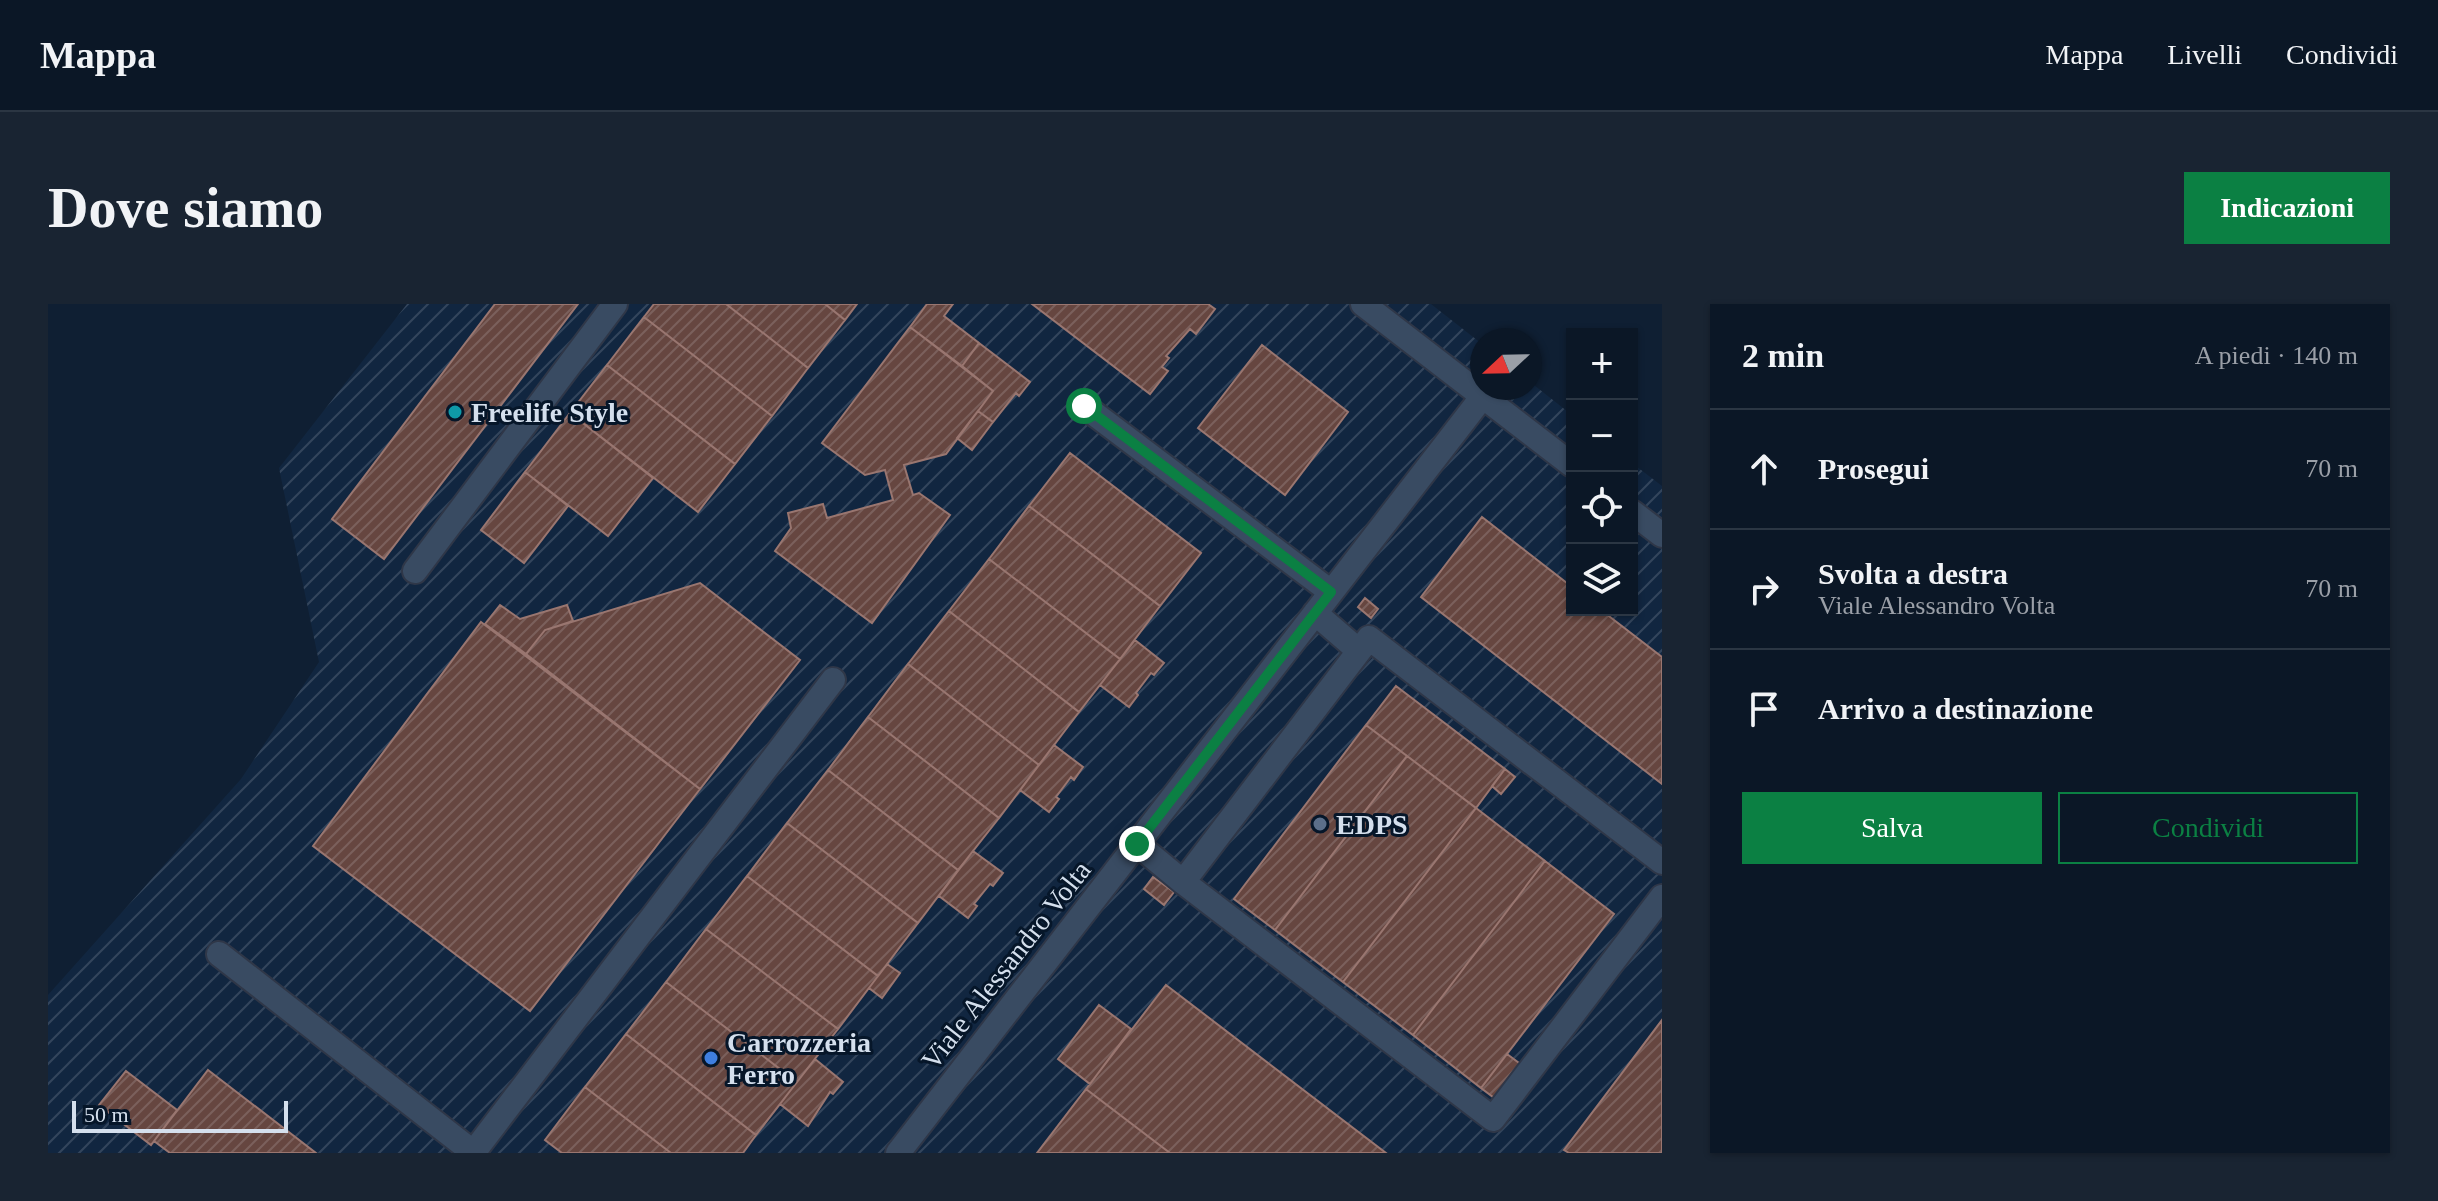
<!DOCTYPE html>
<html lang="it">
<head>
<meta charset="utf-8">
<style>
  :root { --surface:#0b1726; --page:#192432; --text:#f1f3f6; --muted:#9a9fa7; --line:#2b3643; --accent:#0b8043 }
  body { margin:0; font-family:Georgia,serif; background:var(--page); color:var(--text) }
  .controls { position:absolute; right:24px; top:24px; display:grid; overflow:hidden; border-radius:0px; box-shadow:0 2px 6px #0004 }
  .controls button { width:72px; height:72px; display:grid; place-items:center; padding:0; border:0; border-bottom:2px solid var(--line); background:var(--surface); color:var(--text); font:40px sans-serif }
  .compass { position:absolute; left:1422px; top:24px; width:72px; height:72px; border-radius:50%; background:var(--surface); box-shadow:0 2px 6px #0004; rotate:248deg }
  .scale { position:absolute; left:24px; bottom:20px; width:216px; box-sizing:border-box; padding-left:8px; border:4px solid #d4dfed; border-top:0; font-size:22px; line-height:28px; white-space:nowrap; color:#d4dfed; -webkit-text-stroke:6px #061629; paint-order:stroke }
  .stop { position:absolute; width:24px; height:24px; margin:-18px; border:6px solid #0b8043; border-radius:50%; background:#fff }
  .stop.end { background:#0b8043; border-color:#fff; box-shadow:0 2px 8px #0008 }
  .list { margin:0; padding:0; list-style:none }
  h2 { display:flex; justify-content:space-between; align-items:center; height:104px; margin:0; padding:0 32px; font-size:34px }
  h2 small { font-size:26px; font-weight:400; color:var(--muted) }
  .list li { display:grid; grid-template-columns:52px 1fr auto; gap:24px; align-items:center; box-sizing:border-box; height:120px; padding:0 32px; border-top:2px solid var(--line) }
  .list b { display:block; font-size:30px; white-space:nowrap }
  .list p { margin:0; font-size:26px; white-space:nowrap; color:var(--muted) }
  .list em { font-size:26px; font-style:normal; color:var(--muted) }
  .actions { display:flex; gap:16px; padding:24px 32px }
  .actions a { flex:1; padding:18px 0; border:2px solid var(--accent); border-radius:0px; text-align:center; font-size:28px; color:var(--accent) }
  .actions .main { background:var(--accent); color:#fff }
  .icon { flex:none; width:44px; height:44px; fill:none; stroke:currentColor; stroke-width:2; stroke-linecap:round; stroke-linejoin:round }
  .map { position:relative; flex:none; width:1614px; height:849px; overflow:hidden; border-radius:0px }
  header { display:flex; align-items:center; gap:48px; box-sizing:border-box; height:112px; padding:0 40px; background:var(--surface); border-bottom:2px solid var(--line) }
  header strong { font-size:38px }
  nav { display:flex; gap:44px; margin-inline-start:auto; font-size:28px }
  .intro { display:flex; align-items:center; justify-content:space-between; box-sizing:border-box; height:192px; padding:0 48px }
  h1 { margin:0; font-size:56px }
  .button { padding:20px 36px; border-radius:0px; background:var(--accent); color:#fff; font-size:28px; font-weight:700 }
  main { display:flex; gap:48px; padding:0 48px }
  aside { flex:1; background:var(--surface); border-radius:0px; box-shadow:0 2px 6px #0004 }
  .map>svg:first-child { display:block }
  .industrial { fill:url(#industrial-furrows) }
  .building { fill:url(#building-hatch); stroke:#997670; stroke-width:2 }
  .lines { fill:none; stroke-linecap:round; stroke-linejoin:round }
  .minor-casing { stroke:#2f3748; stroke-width:28 }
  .minor { stroke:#394b62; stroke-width:24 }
  .route { stroke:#0b8043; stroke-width:10 }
  .culture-dot { fill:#0f9aa8; stroke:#061629; stroke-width:3 }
  .service-dot { fill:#5c6f8a; stroke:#061629; stroke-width:3 }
  .shop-dot { fill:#3f7fe0; stroke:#061629; stroke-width:3 }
  .labels { text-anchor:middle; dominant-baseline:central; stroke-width:6; stroke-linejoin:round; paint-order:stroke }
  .poi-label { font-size:28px; font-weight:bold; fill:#d4dfed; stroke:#061629; text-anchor:start }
  .street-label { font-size:28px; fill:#d4dfed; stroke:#061629 }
</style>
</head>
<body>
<header>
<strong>Mappa</strong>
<nav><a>Mappa</a><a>Livelli</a><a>Condividi</a></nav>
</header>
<div class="intro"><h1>Dove siamo</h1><a class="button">Indicazioni</a></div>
<main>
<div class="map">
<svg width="1614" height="849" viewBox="0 0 1614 849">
  <defs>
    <pattern id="industrial-furrows" width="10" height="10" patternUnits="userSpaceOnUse" patternTransform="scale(2)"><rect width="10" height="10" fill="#112640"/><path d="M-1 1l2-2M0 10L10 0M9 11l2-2" fill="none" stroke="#33455c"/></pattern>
    <pattern id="building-hatch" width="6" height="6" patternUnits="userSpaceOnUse" patternTransform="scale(2)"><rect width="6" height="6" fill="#664640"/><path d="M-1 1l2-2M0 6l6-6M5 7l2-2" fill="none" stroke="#7b605c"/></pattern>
  </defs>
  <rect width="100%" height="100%" fill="#0f1f33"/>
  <path class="industrial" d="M359,0H1383L1434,40V84H1482V78L1524,111V306H1584V159L1614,182V849H0V691L193,475L271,358L231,164Z"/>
  <path class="building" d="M447,0H530L336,255L284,215Z
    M606,0H678L760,64L724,112L596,13Z
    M678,0H777L797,16L760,64Z
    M777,0H809L797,16Z
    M879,0H905L896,12L931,39L914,62L862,23Z
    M984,0H1160L1167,5L1148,30L1142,25L1118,52L1121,54L1114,63L1120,67L1102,90Z
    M596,13L724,112L687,160L559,61Z
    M862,23L945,87L898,150L856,161L865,191L871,189L902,211L824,319L727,247L743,224L740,209L775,200L779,214L845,196L837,166L817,171L774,139Z
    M931,39L982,78L971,92L968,89L945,118L930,107L945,87L914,62Z
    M1214,41L1300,108L1237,191L1150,124Z
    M559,61L687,160L650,208L522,109Z
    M930,107L945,118L924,146L909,134Z
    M522,109L605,174L560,232L477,168Z
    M1022,149L1153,249L1112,302L981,202Z
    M477,168L520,202L476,259L433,226Z
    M981,202L1112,302L1072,355L941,255Z
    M1434,213L1524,283V306H1553L1614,353V480L1373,293Z
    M941,255L1072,355L1031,408L901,307Z
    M652,279L752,356L652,485L478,350L497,326Z
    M1317,294L1330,305L1323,314L1310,303Z
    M452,301L472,315L519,301L525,317L497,326L478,350L437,320Z
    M901,307L1031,408L991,461L860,360Z
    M433,318L652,485L482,707L265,542Z
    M1087,336L1116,359L1106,371L1103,369L1088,389L1090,391L1081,403L1052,381Z
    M860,360L991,461L951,514L820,413Z
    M1348,382L1457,465L1428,504L1318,421Z
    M820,413L951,514L910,566L780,466Z
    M1318,421L1359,452L1227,626L1186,595Z
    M1006,441L1035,463L1026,476L1023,473L1008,493L1011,495L1001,508L972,486Z
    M1359,452L1428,504L1295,678L1227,626Z
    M1457,465L1467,473L1453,490L1444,482Z
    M780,466L910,566L870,619L739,519Z
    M1428,504L1497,557L1365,731L1295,678Z
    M739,519L870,619L830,672L699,572Z
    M925,547L955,569L945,582L942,580L926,600L929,602L920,614L891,592Z
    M1497,557L1566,610L1433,784L1365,731Z
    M699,572L830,672L790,725L658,625Z
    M1105,573L1126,588L1116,601L1096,585Z
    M658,625L790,725L749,778L618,678Z
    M839,660L852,669L834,694L821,684Z
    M618,678L749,778L708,831L578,730Z
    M1118,681L1338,849H1122L1038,785Z
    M1051,701L1083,725L1042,780L1010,755Z
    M1614,716V849H1521L1516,846Z
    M578,730L708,831L695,849H623L537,783Z
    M1459,750L1475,762L1449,796L1433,784Z
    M767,755L795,778L785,790L782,788L760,822L732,800Z
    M160,766L268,849H122L106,837Z
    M78,767L129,806L103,841L51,801Z
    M537,783L623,849H514L497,836Z
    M1038,785L1122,849H989Z"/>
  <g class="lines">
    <defs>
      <path id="minor" d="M1315,0L1524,161
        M1036,102L1283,288
        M1584,208L1614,231
        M367,267L567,0
        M1267,309L1311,347
        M1089,540L1135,578L1445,815L1614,593
        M1135,578L1321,334L1614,558
        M171,650L426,849
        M425,849L785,376
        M850,849L1435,92"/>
    </defs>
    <use href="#minor" class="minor-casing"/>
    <use href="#minor" class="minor"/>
  </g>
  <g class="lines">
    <path class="route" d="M1036,102L1283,288L1089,540"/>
  </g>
  <circle class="culture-dot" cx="407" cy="108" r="8"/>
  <circle class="service-dot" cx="1272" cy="520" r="8"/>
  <circle class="shop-dot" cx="663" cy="754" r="8"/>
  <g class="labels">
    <g class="poi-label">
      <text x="423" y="108">Freelife Style</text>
      <text x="1288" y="520">EDPS</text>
      <text x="679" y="738">Carrozzeria<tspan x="679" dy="32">Ferro</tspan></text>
    </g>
    <g class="street-label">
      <text transform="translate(958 661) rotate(-52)">Viale Alessandro Volta</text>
    </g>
  </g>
</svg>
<div class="controls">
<button>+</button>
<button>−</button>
<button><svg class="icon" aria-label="locate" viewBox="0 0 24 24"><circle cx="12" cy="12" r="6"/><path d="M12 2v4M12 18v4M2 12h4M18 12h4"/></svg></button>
<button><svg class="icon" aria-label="layers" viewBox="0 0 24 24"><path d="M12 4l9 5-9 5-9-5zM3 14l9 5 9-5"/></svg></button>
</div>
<svg class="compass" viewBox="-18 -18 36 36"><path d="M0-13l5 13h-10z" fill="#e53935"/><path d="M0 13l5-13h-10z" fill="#9a9fa7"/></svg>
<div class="scale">50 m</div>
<div class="stop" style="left:1036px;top:102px"></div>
<div class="stop end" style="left:1089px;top:540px"></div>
</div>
<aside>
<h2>2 min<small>A piedi · 140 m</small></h2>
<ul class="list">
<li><svg class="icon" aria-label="ahead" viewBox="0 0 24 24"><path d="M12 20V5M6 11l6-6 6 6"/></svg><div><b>Prosegui</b></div><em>70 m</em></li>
<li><svg class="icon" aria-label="right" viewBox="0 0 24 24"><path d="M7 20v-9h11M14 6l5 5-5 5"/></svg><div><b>Svolta a destra</b><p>Viale Alessandro Volta</p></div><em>70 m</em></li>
<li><svg class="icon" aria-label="arrive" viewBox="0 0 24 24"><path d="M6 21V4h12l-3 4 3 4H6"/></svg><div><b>Arrivo a destinazione</b></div></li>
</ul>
<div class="actions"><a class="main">Salva</a><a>Condividi</a></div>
</aside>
</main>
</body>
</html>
